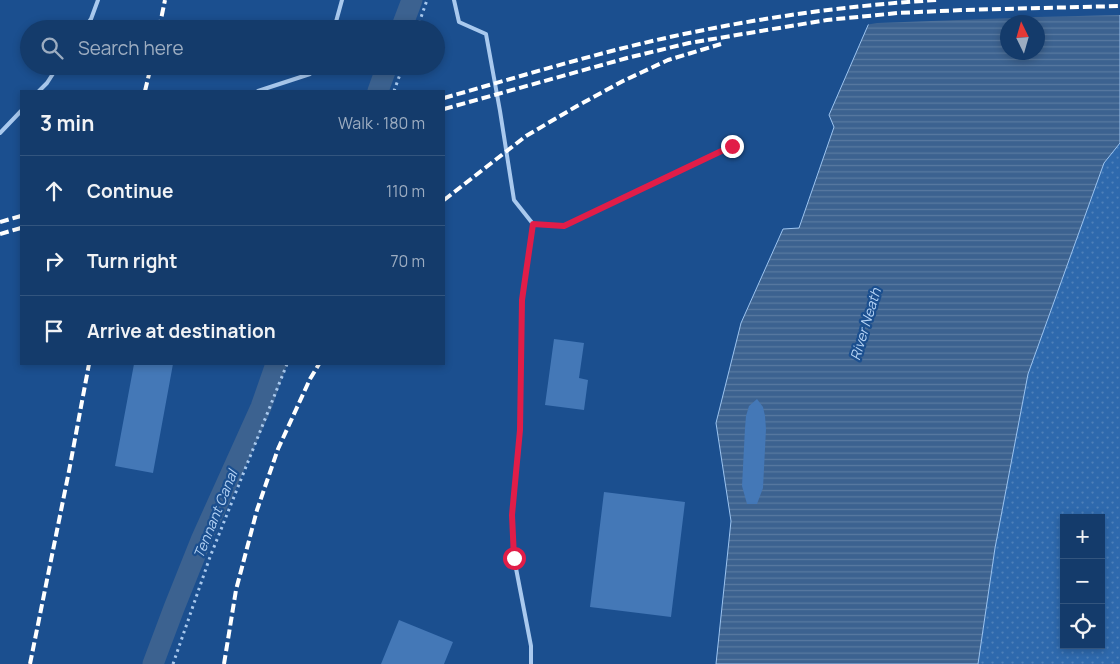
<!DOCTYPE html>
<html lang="en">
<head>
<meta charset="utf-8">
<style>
  :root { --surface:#143b6b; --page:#214673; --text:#f1f3f6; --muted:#9dadc1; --line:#33557e }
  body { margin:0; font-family:Manrope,sans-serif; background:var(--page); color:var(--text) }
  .controls { position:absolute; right:15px; bottom:15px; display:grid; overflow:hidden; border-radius:0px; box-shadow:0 2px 8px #0003 }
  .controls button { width:45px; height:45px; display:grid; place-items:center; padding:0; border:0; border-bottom:1px solid var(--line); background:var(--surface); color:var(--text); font:25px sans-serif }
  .compass { position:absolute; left:1000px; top:15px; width:45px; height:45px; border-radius:50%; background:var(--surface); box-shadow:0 2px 8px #0003; rotate:355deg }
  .stop { position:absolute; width:15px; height:15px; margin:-11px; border:4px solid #e11d48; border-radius:50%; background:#fff }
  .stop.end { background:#e11d48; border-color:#fff; box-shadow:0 1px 5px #0008 }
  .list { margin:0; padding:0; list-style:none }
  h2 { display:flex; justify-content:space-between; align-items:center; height:65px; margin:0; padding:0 20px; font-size:21px }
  h2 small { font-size:16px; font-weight:400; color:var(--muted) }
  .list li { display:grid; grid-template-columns:32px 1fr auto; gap:15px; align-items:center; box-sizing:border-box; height:70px; padding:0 20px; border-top:1px solid var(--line) }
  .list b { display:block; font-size:19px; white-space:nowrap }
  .list em { font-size:16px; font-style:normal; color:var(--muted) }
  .icon { flex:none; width:28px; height:28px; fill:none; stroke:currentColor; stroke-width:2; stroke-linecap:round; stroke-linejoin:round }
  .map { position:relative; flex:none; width:1120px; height:664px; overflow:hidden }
  .search { position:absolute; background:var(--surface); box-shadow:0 2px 8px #0003; left:20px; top:20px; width:425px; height:55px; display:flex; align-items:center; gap:12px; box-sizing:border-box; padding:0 18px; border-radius:28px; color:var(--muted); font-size:19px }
  .panel { position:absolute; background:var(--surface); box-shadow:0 2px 8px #0003; left:20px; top:90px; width:425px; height:275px; border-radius:0px }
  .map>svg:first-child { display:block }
  .grass { fill:url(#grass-dots); fill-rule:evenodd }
  .water { fill:url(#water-rules); stroke:#9cc4f0; fill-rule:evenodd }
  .pier { fill:#1b4f8f }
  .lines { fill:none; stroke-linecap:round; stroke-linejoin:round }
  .canal { stroke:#3c6290; stroke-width:21 }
  .building { fill:#4478b7 }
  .path { stroke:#a9c9ee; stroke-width:3; stroke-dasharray:2.5 4; stroke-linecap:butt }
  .lane { stroke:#a9c9ee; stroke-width:4 }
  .rail { stroke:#fff; stroke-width:4; stroke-dasharray:9 4; stroke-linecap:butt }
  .route { stroke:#e11d48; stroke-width:6 }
  .labels { text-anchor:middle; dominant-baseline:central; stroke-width:4.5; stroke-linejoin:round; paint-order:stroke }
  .water-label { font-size:14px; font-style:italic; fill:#b5d3f5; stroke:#1b4f8f }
</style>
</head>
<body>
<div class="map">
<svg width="1120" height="664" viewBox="0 0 1120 664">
  <defs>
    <pattern id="grass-dots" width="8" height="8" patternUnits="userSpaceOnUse" patternTransform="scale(1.25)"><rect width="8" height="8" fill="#2e69ad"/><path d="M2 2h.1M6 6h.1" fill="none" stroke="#4d80b9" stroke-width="1.8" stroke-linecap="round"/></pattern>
    <pattern id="water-rules" width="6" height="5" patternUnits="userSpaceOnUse" patternTransform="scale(1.25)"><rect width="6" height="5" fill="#3c6290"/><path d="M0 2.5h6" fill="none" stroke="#597aa1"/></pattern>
  </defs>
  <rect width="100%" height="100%" fill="#1b4f8f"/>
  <path class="grass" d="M1120,143V664H978L995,548L1028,374L1104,163ZM1064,518H1101V645H1064Z"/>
  <path class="water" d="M879,0H1120V143L1104,163L1028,374L995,548L978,664H716L731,521L716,423L741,323L783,229L799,228L834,127L829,115ZM1008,22H1038V52H1008Z"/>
  <path class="pier" d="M876,0H1120V15L1036,17L877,23L865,25Z"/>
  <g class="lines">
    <path class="canal" d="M401,29L412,0
      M378,91L387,66
      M153,664L174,608L202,538L261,407L276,364"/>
  </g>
  <path class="building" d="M554,339L584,343L579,378L588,380L584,410L545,405Z
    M134,364H173L153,473L115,466Z
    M757,399L763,407L765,416L766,429L763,488L757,504H747L742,486L745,428L746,416L749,406Z
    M604,492L685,502L671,617L590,607Z
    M399,620L453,642L444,664H381Z"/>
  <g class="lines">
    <path class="path" d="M417,29L427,0
      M394,91L403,66
      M173,664L210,557L287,364"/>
    <path class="lane" d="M454,0L459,22L486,34L500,111L514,200L533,224L564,226L732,146
      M84,29L91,19L98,0
      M334,29L342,0
      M39,91L47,83L58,66
      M258,91L310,74L317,66
      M0,133L21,111
      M531,664V646L514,558L512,515L520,429L522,300L533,224"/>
    <path class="rail" d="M159,29L165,0
      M145,91L151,66
      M444,98C525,75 606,50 689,33C771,16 854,5 937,0
      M444,109L627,58L689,43L827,20L898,13L963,10L1120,6
      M444,200L526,136L577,106L623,81L668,60L721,44
      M0,222L21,216
      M0,234L21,228
      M30,664L69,471L89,364
      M224,664L236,590L257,510L278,449L310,379L319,364"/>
  </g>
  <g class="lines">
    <path class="route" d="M514,558L512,515L520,430L522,300L533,224L564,226L732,146"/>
  </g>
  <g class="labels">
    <g class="water-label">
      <text transform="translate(865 324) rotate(-73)">River Neath</text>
      <text transform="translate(215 514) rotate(-68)">Tennant Canal</text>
    </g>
  </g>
</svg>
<div class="controls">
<button>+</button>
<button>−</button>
<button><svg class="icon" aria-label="locate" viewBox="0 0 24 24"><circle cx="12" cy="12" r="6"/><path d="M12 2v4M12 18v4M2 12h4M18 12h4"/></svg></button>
</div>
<svg class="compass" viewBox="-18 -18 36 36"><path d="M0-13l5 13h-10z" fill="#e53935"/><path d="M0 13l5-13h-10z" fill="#9dadc1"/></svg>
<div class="stop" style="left:514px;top:558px"></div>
<div class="stop end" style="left:732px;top:146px"></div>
<div class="search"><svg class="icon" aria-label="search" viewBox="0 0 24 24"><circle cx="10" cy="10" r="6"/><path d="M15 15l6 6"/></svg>Search here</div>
<section class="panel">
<h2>3 min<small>Walk · 180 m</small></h2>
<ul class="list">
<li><svg class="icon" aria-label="ahead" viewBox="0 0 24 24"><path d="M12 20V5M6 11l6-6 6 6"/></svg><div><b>Continue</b></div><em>110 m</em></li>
<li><svg class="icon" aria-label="right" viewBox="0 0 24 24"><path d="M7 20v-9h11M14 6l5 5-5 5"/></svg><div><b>Turn right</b></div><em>70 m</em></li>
<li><svg class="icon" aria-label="arrive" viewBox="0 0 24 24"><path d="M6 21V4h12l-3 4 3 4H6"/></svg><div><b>Arrive at destination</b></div></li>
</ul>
</section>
</div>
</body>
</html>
